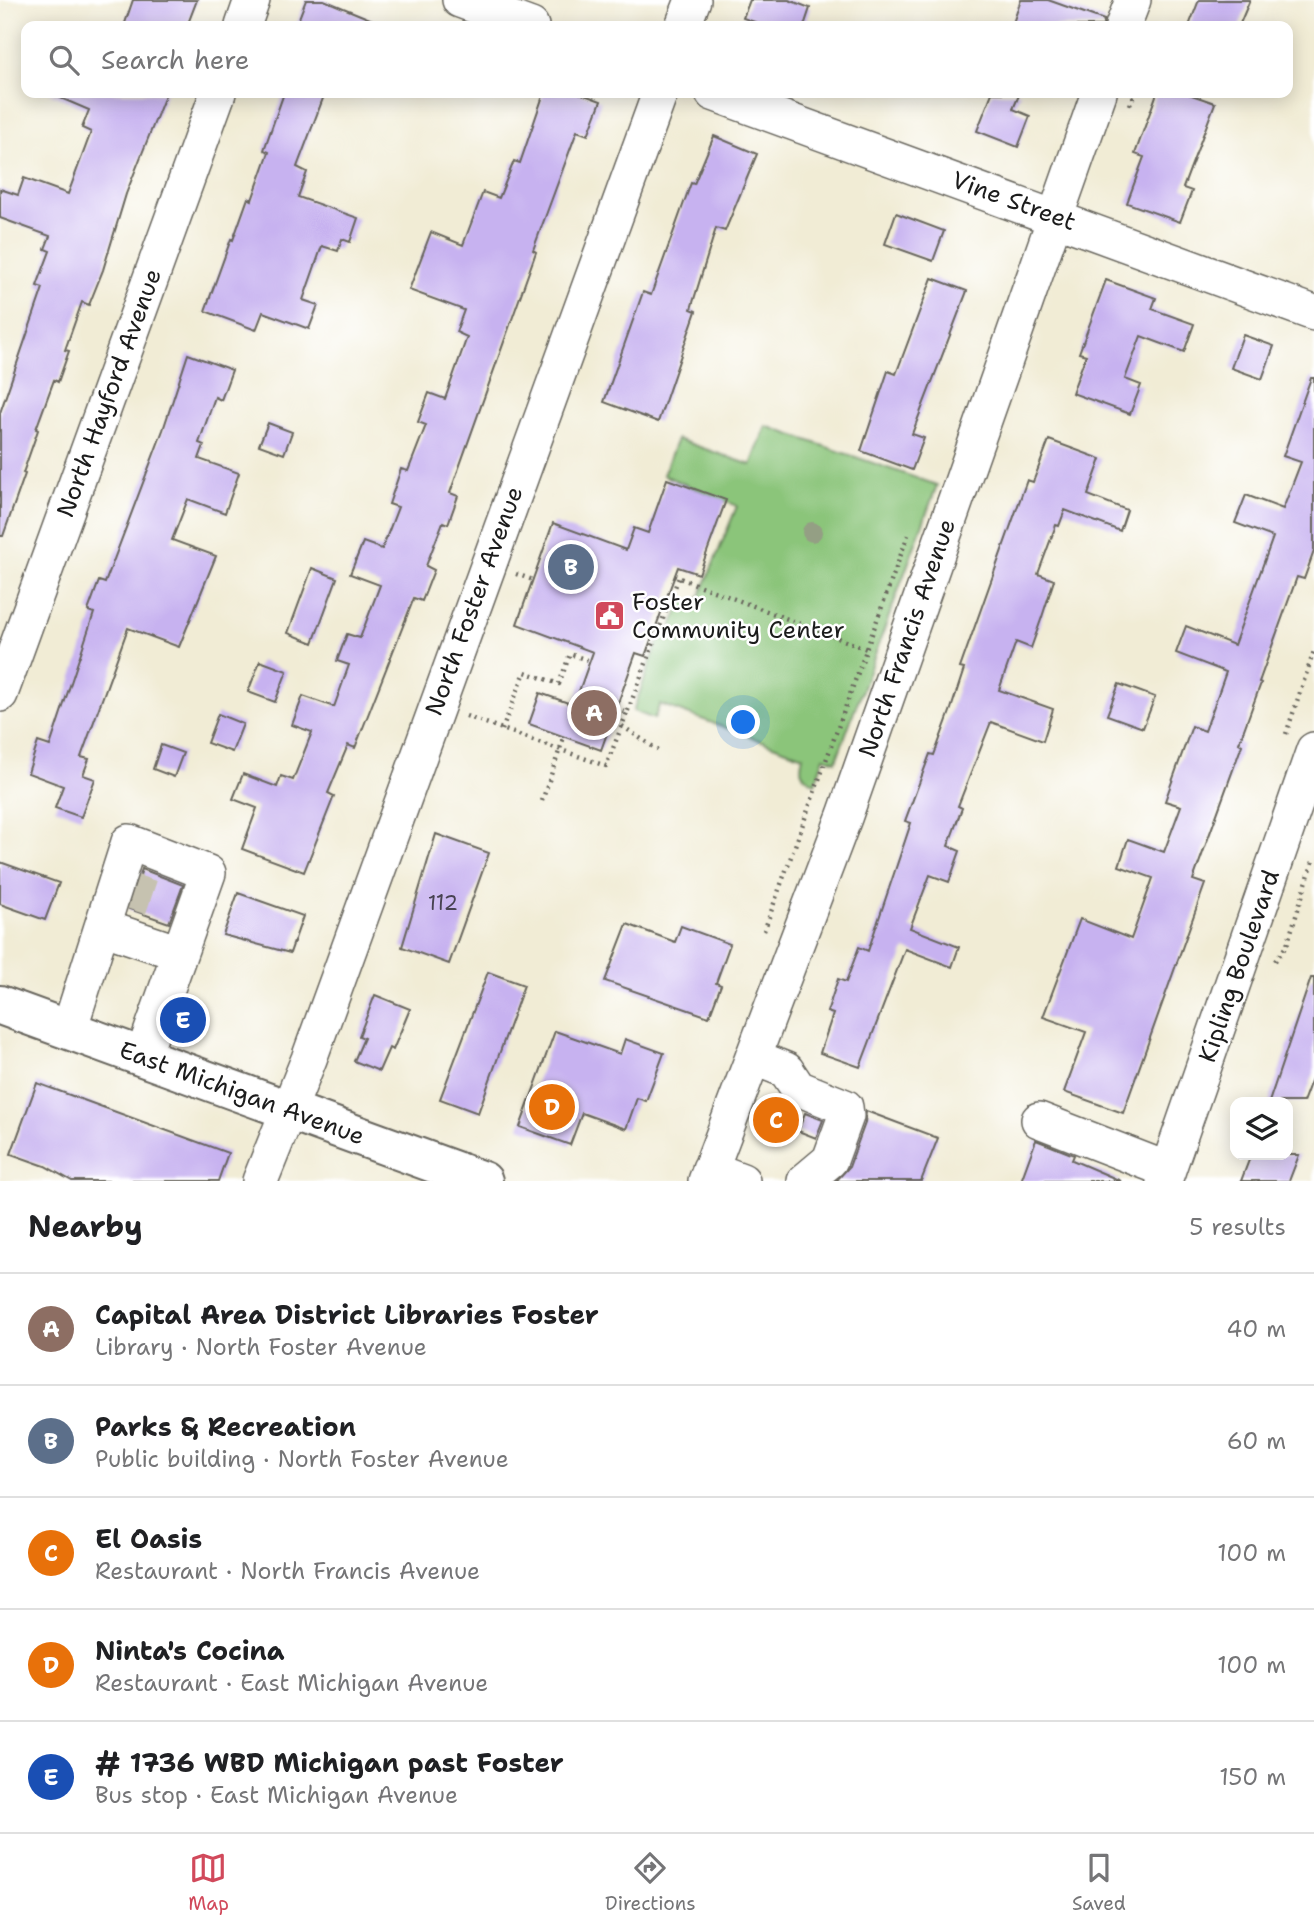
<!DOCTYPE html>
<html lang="en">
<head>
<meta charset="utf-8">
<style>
  :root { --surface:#fff; --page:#f2f2f2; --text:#202124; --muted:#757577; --line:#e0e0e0; --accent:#d1495b }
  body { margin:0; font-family:"Shantell Sans",sans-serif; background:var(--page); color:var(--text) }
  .controls { position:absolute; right:21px; bottom:21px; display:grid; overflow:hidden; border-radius:14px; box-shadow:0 4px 18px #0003 }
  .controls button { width:63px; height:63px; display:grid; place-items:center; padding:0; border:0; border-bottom:2px solid var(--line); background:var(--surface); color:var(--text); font:35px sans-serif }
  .you { position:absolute; left:744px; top:723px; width:24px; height:24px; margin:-18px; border:5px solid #fff; border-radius:50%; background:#1a73e8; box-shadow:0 0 0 10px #1a73e833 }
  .badge { display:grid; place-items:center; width:46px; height:46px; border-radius:50%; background:var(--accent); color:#fff; font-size:23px; font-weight:700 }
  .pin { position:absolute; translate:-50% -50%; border:4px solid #fff; box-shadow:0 2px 7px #0006 }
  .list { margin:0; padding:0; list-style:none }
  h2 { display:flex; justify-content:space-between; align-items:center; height:91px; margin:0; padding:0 28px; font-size:30px }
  h2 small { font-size:23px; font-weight:400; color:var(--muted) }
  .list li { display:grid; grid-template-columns:46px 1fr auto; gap:21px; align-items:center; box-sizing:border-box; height:112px; padding:0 28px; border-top:2px solid var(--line) }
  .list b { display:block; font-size:26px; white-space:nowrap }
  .list p { margin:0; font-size:23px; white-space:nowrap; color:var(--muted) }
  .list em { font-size:23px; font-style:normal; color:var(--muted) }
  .icon { flex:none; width:38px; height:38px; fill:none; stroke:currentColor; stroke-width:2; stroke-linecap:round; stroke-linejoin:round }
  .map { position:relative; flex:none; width:1314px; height:1181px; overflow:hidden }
  .search { position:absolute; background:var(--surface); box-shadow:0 4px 18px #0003; left:21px; right:21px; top:21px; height:77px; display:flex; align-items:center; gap:18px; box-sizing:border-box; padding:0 24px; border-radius:14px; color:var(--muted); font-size:26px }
  .sheet { height:651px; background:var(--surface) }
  nav { display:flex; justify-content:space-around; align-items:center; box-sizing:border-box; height:98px; border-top:2px solid var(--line); background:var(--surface); font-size:19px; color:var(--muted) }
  nav a { display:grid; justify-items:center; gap:4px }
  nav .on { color:var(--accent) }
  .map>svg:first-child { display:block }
  .green { fill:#8bc57a; stroke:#54704b; stroke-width:2 }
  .building { fill:#c7b2f0 }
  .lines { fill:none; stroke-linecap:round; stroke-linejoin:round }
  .minor-tunnel { stroke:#c6c2b0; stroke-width:35; stroke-dasharray:35 18; stroke-linecap:butt }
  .minor-casing { stroke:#67655d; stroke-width:38 }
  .major-casing { stroke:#67655d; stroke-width:42 }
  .path { stroke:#67655d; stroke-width:4.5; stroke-dasharray:2 5; stroke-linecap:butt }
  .minor { stroke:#fff; stroke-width:35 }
  .major { stroke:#fff; stroke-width:38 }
  .tree { fill:#949f84 }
  .labels { text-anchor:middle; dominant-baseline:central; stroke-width:5; stroke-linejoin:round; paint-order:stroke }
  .number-label { font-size:21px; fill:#474251 }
  .street-label { font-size:24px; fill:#1c1c1c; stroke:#fff }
  .poi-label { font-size:24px; fill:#1c1c1c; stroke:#fff; text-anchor:start }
</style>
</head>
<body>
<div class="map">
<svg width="1314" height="1181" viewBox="0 0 1314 1181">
  <rect width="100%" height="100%" fill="#fff"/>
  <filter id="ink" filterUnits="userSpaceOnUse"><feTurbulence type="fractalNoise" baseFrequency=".0143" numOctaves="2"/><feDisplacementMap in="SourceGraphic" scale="14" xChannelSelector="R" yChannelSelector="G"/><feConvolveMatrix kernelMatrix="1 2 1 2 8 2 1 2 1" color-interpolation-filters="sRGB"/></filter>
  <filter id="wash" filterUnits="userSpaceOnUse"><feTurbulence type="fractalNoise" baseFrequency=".00686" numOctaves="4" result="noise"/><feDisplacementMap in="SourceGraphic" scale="28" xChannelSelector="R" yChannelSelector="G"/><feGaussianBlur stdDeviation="1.57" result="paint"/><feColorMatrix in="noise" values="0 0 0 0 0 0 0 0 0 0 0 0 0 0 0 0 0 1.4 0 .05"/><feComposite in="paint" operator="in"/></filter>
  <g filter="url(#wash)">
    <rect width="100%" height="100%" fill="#f1ecd5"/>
    <path class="green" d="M766,426L937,485L836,761L824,757L815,783C800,775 799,772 803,756L660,704L654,719L633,711L660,637L671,629L681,603L699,599L737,506L663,475L677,439L751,465Z"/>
    <g id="blocks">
      <path class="building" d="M133,0H197L187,26H124Z
        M306,0H324L387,26H296Z
        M750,0H789L810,8L804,26H766L743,18Z
        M1021,0H1048L1104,20L1103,26H1012Z
        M1199,0H1250L1239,26H1189Z
        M49,93H166L126,194L103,270L89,305L82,302L65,350L69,351L58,382L54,380L36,429L38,430L23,473L25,474L3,536H0V413L43,288L37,286L50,251L45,249L50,236L0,218V189L18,195L24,178L68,194L91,132L82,128L89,110Z
        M284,93H325L297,167L307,172L298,197L358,218L350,242L342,239L338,251L322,246L303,300L318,305L309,329L263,312L256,330L205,311L231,239L233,240L248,198L252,200L269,152L264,150Z
        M544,93H579L601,101L588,135L577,131L533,250L536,252L450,493L458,496L448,524L443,522L426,566L434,570L422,601L414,598L355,748L348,745L328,793L334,796L304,872L242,849L257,808L233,799L243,774L277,787L281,776L293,780L312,732L292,725L303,696L334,707L349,665L337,661L347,634L360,638L380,585L350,574L363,542L382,549L398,507L389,504L401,469L408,471L426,425L418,422L429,393L445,399L467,337L456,332L464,310L409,290L431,232L463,245L483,192L499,198L514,161L520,163Z
        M992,93H1020L1013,109L1030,116L1018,147L977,131Z
        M1157,93H1186L1215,103L1183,188L1192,191L1180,222L1127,203L1144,157L1135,154Z
        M714,136L757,154L725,231L716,228L691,309L696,311L658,422L604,402L643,292L651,295L691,183L694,184Z
        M896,213L944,231L933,261L885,244Z
        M932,278L967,291L912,434L924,438L912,470L861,451L888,371L896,374Z
        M1106,280L1156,298L1152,309L1194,324L1184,352L1141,336L1125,379L1141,385L1130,414L1072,393L1086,355L1079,353Z
        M1243,335L1274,346L1262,379L1231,368Z
        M188,354L232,370L221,400L215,397L199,443L204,445L199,459L239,473L225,513L188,499L172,540L216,556L179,647L128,628L81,757L89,759L83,775L95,779L81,817L55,808L63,786L28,773L38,742L50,746L94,613L88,611L99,581L105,583L163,430Z
        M1311,378H1314V551L1304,579L1297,577L1259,682L1261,683L1239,743L1242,745L1193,880L1205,884L1123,1113L1064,1092L1086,1032L1043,1017L1080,919L1131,939L1153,878L1119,866L1128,839L1164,852L1181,806L1165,801L1192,726L1205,731L1226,672L1176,653L1186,626L1234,645L1273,537L1235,523L1246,495L1283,509L1301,462L1283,456Z
        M268,423L292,432L284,454L259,445Z
        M1049,440L1101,459L1088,495L1127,510L1120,531L1065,510L1059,526L1056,525L1038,574L1054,580L1042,617L1031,648L1016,642L999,690L1053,709L1043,741L991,722L958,806L962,808L948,846L960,851L949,882L930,875L910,928L959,947L952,967L905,949L860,1067L820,1053L833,1014L827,1012L838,979L846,982L859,947L868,951L911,823L905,821L930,754L934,755L951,709L964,669L960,668L1027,480L1033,482Z
        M667,479L726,500L699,574L678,567L645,656L636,653L601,750L529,724L540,693L574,705L593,652L517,624L553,523L626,550L634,528L648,533Z
        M312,568L337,578L313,643L288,633Z
        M260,661L287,671L275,702L248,692Z
        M1119,684L1155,697L1143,728L1107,715Z
        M218,714L243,724L232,752L207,743Z
        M161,745L183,753L174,777L153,769Z
        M436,834L489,853L449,964L402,947Z
        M0,862L59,883L45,920L0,904Z
        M142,869L183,885L169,923L129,909Z
        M238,893L303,916L290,953L223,935Z
        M627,924L675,942L681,926L730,944L716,983L721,985L709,1017L605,981Z
        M488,972L524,985L478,1113L440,1099Z
        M1311,978H1314V1073L1303,1102H1269Z
        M375,995L410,1009L393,1050L389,1048L379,1071L354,1061L364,1038L359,1036Z
        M555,1031L620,1054L625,1039L664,1053L646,1101L637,1098L626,1129L582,1113L570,1145L520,1127Z
        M37,1083L228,1153L218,1181H72L45,1166L11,1154Z
        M866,1111L938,1138L921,1181H836L849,1167L865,1123Z
        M805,1113L823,1120L816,1138L798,1131Z
        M1036,1140L1074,1155L1072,1160L1121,1181H1021Z
        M1251,1155H1299L1289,1181H1241Z"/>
    </g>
  </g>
  <g filter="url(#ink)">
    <use href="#blocks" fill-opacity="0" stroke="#67655d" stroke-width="2"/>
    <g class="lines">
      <path class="minor-tunnel" d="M129,909L144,864"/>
      <defs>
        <path id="minor" d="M460,0L531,26
          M243,26L252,0
          M683,26L693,0
          M1123,26L1133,0
          M713,93L1314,313
          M0,694L218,93
          M102,927L179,953
          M69,1030L129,842L208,873L143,1056
          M753,1057L786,1070L798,1088L845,1107L846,1116L830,1160L805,1181
          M1039,1120L1168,1170
          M710,1169L742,1181
          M260,1181L309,1059L660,93
          M706,1181L845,815L1099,93
          M1164,1181L1314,750"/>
        <path id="major" d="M0,1005L483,1181"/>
      </defs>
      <use href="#minor" class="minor-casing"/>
      <use href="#major" class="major-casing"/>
      <path class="path" d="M1130,105L1135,93
        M516,574L533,580
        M674,576L867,649
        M616,709L627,713L679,577
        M466,716L606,766L627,713
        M622,726L658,750
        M502,730L525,672L559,684L570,654L590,661
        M1286,734L1314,651
        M542,801L564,737
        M764,931L908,535
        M1275,961L1287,945L1314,858"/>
      <use href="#minor" class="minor"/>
      <use href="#major" class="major"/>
    </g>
    <circle class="tree" cx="812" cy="532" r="10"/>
  </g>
  <defs>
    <symbol id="civic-square" viewBox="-11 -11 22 22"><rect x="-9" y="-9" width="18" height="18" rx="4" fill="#d1495b" stroke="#fff"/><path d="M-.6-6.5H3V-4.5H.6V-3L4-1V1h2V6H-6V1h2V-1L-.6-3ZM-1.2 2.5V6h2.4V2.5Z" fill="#fff"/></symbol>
  </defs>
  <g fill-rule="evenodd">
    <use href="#civic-square" x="592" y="598" width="35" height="35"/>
  </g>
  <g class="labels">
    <g class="number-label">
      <text x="443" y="903">112</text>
    </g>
    <g class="street-label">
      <text transform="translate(1014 201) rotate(20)">Vine Street</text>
      <text transform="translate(109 393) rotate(-70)">North Hayford Avenue</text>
      <text transform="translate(474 601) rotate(-70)">North Foster Avenue</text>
      <text transform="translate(907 638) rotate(-71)">North Francis Avenue</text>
      <text transform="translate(1239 966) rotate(-71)">Kipling Boulevard</text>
      <text transform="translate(242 1093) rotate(20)">East Michigan Avenue</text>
    </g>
    <g class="poi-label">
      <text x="632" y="602">Foster<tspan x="632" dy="28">Community Center</tspan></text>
    </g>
  </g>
</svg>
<div class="controls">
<button><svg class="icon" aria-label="layers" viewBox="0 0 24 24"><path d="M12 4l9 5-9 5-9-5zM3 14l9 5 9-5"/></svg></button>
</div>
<div class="you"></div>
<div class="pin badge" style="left:594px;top:713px;background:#8d6e63">A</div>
<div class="pin badge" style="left:571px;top:567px;background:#5c6f8a">B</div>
<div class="pin badge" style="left:776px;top:1120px;background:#e8710a">C</div>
<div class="pin badge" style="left:552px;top:1107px;background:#e8710a">D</div>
<div class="pin badge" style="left:183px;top:1020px;background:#1a4fb4">E</div>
<div class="search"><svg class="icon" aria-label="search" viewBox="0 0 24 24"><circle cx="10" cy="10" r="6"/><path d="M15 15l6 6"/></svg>Search here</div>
</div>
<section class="sheet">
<h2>Nearby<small>5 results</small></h2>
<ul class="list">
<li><span class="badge" style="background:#8d6e63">A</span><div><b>Capital Area District Libraries Foster</b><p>Library · North Foster Avenue</p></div><em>40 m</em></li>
<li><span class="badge" style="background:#5c6f8a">B</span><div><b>Parks &amp; Recreation</b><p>Public building · North Foster Avenue</p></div><em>60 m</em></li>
<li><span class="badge" style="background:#e8710a">C</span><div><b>El Oasis</b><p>Restaurant · North Francis Avenue</p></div><em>100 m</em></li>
<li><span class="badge" style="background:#e8710a">D</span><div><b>Ninta's Cocina</b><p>Restaurant · East Michigan Avenue</p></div><em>100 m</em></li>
<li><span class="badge" style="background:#1a4fb4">E</span><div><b># 1736 WBD Michigan past Foster</b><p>Bus stop · East Michigan Avenue</p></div><em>150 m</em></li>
</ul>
</section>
<nav>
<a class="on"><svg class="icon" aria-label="map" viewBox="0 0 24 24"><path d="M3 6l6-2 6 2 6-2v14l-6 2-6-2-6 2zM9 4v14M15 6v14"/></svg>Map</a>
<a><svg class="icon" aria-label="directions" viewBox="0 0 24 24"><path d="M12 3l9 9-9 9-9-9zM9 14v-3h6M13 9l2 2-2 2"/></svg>Directions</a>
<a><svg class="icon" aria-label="saved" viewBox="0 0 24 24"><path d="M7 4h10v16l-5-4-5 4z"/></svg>Saved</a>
</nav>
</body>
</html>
